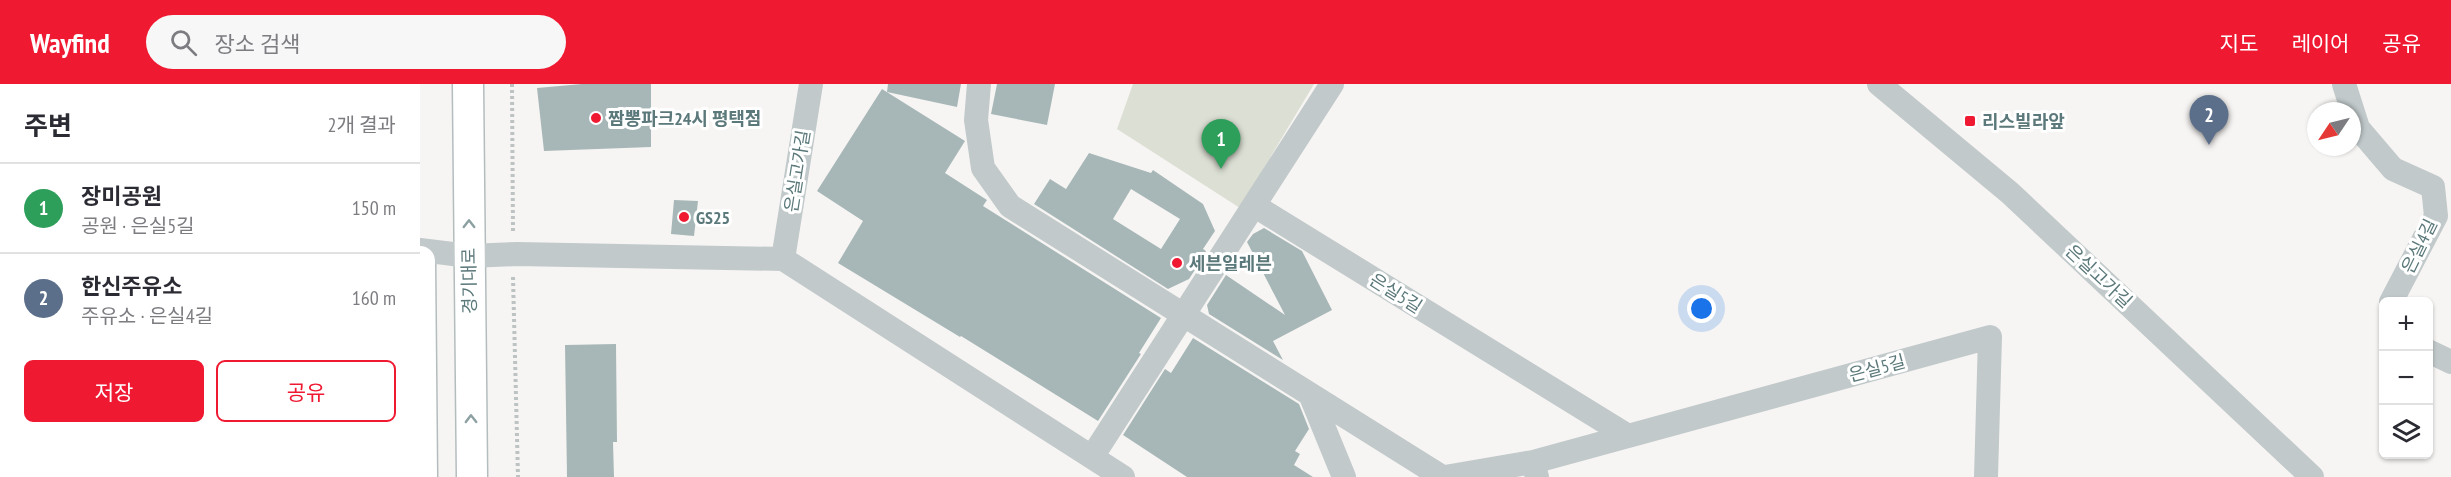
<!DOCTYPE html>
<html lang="ko">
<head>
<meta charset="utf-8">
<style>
  :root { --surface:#fff; --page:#f7f7f7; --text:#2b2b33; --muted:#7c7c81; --line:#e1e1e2; --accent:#f01932 }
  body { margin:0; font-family:"PT Sans Narrow","Noto Sans KR",sans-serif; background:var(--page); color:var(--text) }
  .controls { position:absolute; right:18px; bottom:18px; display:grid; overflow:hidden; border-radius:9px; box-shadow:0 2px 4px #0004 }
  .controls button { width:54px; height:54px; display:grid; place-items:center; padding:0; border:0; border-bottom:2px solid var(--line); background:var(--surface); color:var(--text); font:30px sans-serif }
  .compass { position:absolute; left:1887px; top:18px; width:54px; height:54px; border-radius:50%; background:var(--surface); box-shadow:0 2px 4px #0004; rotate:235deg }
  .you { position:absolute; left:1282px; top:225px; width:21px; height:21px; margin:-15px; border:4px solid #fff; border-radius:50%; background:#1a73e8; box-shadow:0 0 0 9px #1a73e833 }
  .badge { display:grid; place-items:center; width:39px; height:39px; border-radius:50%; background:var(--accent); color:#fff; font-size:20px; font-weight:700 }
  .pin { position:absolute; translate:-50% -50px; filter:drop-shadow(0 2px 3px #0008) }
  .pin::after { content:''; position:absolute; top:32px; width:21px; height:18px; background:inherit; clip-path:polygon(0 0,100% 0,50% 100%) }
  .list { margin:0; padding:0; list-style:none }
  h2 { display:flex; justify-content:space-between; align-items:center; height:78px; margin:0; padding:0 24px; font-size:26px }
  h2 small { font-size:20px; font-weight:400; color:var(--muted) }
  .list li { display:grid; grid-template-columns:39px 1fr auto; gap:18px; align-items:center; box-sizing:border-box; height:90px; padding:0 24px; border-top:2px solid var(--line) }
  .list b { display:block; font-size:22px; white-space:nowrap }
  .list p { margin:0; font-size:20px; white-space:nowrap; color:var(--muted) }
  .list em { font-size:20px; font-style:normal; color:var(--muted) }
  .actions { display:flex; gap:12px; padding:18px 24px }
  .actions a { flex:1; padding:14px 0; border:2px solid var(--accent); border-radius:9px; text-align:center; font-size:21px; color:var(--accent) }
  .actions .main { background:var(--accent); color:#fff }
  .icon { flex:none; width:33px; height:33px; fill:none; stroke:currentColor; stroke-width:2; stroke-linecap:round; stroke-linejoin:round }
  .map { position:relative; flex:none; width:2031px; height:393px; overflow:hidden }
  header { display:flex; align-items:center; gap:36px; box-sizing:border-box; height:84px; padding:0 30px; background:var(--accent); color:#fff }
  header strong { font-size:28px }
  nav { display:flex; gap:33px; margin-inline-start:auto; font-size:21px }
  .search { width:420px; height:54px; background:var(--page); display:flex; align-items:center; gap:15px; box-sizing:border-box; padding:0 21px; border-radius:33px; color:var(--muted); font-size:22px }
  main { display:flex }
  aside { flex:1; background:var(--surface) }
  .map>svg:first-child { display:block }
  .green { fill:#dcdfd3 }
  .building { fill:#a7b7b7; fill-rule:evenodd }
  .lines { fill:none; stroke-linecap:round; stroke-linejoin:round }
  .major-casing { stroke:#b4bdbe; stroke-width:33 }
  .path { stroke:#bdc2c2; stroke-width:4; stroke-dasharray:3 3; stroke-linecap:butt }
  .minor { stroke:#c1c9ca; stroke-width:24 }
  .major { stroke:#fff; stroke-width:30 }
  .oneway { stroke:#8ca0a2 }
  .poi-dot { fill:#f01932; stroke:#fff; stroke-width:2 }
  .labels { text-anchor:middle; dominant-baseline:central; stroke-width:6; stroke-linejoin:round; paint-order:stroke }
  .poi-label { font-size:18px; font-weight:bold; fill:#5b787a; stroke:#fff; text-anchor:start }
  .street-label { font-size:18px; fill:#5b787a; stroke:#fff }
</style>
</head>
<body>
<header>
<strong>Wayfind</strong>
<div class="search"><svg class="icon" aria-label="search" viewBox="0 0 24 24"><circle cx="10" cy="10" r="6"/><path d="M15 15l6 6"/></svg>장소 검색</div>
<nav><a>지도</a><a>레이어</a><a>공유</a></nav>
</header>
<main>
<aside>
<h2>주변<small>2개 결과</small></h2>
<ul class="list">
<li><span class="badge" style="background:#2e9e5b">1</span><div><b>장미공원</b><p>공원 · 은실5길</p></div><em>150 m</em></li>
<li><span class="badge" style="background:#5c6f8a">2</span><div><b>한신주유소</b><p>주유소 · 은실4길</p></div><em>160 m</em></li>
</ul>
<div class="actions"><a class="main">저장</a><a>공유</a></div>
</aside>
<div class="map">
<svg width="2031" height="393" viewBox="0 0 2031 393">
  <rect width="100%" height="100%" fill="#f7f5f3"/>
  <path class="green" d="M713,0H894L820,124L697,45Z"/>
  <path class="building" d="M162,0H231V63L124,67L117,4Z
    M468,0H541L537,23L467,8Z
    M577,0H635L627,41L571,30Z
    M462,5L545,57L525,89L567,116L563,122L741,234L719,269L721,270L678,337L541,252L540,253L418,179L443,137L397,107Z
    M669,69L731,89L733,86L783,120L795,147L783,165L786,167L782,175L769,195L748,205L614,120L630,95L646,105ZM711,105L760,135L741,165L693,135Z
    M254,116L278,117L274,152L251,150Z
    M844,144L882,167L912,226L853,257L863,276L789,230L787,221L806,191L865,231L827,158L833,150Z
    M773,254L879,320L889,345L875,367L880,370L874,381L893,393H767L703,351L745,285L751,289Z
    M196,260L197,358H193L194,393H147L145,261Z"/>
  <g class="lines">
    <defs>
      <path id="major" d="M48,0L52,393
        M0,177L2,393"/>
    </defs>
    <use href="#major" class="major-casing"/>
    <path class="path" d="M92,0L93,149
      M93,193L98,393"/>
    <path class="minor" d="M559,0L556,36L563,84L590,122L1022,393
      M1459,0L1590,109L1892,393
      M1924,0L1938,44L1973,85L2013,103L2016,132L1971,218
      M835,122L1208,352
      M0,166L49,172L97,170L363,175L703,393
      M363,175L391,0
      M2008,267L2031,278
      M890,310L924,393
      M672,373L912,0
      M1025,393L1113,378
      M1117,393L1113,378L1570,253L1566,393"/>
    <use href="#major" class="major"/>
  </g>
  <defs><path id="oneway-chevron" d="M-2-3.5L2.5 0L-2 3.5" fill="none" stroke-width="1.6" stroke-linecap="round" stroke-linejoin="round" transform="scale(1.5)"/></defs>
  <g class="oneway">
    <use href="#oneway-chevron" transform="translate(49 140) rotate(-90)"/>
    <use href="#oneway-chevron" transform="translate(51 335) rotate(-91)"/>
  </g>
  <g class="poi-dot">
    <circle cx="176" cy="34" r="6"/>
    <rect x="1544" y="31" width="12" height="12" rx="3"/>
    <circle cx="264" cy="133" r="6"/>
    <circle cx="757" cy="179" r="6"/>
  </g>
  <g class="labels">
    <g class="poi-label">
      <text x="188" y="34">짬뽕파크24시 평택점</text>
      <text x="1562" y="37">리스빌라앞</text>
      <text x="276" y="133">GS25</text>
      <text x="769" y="179">세븐일레븐</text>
    </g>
    <g class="street-label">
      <text transform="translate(377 87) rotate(-81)">은실고가길</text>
      <text transform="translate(1999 162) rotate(-64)">은실4길</text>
      <text transform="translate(1679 192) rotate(43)">은실고가길</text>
      <text transform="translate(49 197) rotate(-91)">경기대로</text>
      <text transform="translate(976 209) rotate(32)">은실5길</text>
      <text transform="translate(1457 284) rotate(-15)">은실5길</text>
    </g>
  </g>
</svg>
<div class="controls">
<button>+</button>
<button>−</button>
<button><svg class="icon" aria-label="layers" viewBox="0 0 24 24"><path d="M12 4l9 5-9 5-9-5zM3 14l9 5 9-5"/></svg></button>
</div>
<svg class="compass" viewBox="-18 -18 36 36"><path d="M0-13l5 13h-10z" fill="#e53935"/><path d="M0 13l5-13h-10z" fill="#7c7c81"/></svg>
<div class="you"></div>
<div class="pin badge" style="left:801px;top:85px;background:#2e9e5b">1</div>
<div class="pin badge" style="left:1789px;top:61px;background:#5c6f8a">2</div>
</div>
</main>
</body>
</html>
